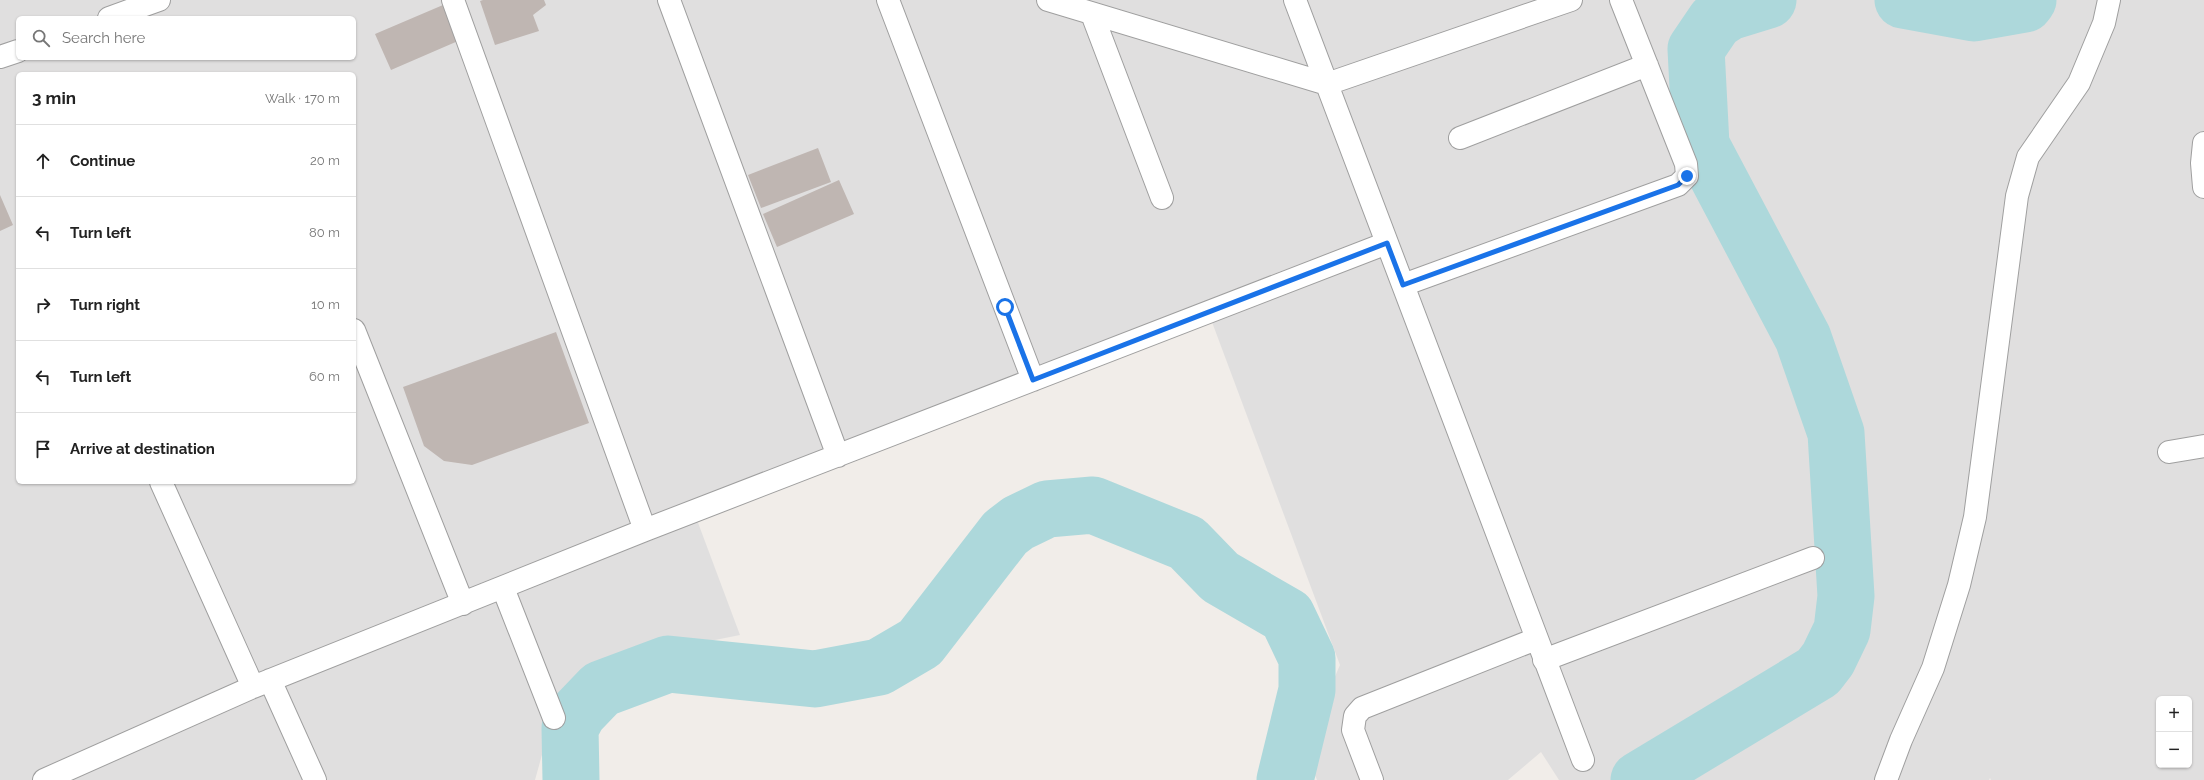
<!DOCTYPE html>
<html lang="en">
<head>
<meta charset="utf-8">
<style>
  :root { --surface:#fff; --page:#f6f6f6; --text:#222; --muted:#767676; --line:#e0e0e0 }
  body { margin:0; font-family:Raleway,sans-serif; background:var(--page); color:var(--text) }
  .controls { position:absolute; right:12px; bottom:12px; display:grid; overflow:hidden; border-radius:6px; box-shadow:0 1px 3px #0004 }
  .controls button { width:36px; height:36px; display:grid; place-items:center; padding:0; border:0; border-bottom:1px solid var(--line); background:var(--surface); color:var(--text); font:20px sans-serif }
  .stop { position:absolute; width:12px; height:12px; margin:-9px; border:3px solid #1a73e8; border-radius:50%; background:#fff }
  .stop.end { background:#1a73e8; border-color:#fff; box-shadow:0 1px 4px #0008 }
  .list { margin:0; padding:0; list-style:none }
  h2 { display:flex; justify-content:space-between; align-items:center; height:52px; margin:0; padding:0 16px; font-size:17px }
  h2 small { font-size:13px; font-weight:400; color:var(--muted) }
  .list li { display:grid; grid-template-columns:26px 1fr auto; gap:12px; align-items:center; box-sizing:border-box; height:72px; padding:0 16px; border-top:1px solid var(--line) }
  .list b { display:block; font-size:15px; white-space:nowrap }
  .list em { font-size:13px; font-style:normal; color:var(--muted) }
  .icon { flex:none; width:22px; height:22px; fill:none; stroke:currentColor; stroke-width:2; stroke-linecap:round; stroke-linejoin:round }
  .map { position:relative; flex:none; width:2204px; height:780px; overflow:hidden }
  .search { position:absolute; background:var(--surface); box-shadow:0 1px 3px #0004; left:16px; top:16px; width:340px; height:44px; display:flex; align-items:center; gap:10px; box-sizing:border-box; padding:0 14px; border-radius:6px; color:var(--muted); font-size:15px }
  .panel { position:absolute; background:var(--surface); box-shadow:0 1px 3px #0004; left:16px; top:72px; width:340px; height:412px; border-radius:6px }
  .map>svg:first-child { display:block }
  .residential { fill:#e0dfdf; fill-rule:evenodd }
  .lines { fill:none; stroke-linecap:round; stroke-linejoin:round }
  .river { stroke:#add8db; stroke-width:57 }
  .building { fill:#bfb6b2 }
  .minor-casing { stroke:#9f9f9f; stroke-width:24 }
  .minor { stroke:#fff; stroke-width:22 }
  .route { stroke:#1a73e8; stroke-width:5 }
</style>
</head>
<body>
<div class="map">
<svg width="2204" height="780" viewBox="0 0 2204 780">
  <rect width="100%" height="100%" fill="#f1ede9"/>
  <path class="residential" d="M0,0H2204V780H1991L1990,778L1989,780H1559L1541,752L1508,780H1317L1313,770L1314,725L1340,665L1206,306L691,504L740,635L630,657L556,704L535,780H0ZM18,18H354V58H18ZM18,74H354V482H18ZM2159,699H2189V765H2159Z"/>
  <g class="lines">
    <path class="river" d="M1903,0L1974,13L2025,4L2028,0
      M571,780L570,728L578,713L601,689L668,664L815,679L879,667L920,643L1005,533L1018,523L1047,509L1093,505L1187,543L1220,577L1287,616L1307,658V690L1285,780
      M1639,780L1818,672L1828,659L1842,630L1846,596L1836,433L1803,338L1701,145L1696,49L1715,21L1729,12L1768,0"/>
  </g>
  <path class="building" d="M483,0H544L546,5L533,15L539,31L495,45L480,1Z
    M443,5L458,41L391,70L375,34Z
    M818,148L831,182L761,208L748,175Z
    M839,180L854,214L777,247L763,214Z
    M0,195L13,225L0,231Z
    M556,332L589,423L472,465L444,461L424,446L403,387Z"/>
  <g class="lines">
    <defs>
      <path id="minor" d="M453,0L645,530
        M669,0L838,456
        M888,0L1033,380
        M1048,0L1327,84L1571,0
        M1295,0L1583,760
        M1092,14L1162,198
        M109,18L159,0
        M0,57L18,51
        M1460,138L1647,65
        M2204,143L2202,163L2204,187
        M1403,285L1678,185L1687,176L1686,164L1621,0
        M354,330L463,604
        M2169,452L2204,446
        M161,482L253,687
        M503,588L554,718
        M1544,660L1813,558
        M270,680L315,780
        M44,780L253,687L645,530L1387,243
        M1372,780L1353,730L1355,716L1362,708L1536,639
        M1886,780L1901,740L1933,668L1959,585L1975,517L2017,196L2028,157L2079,83L2104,23L2109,0"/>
    </defs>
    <use href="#minor" class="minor-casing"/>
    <use href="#minor" class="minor"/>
  </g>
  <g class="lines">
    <path class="route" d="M1005,307L1033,380L1387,243L1403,285L1678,185L1687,176"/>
  </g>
</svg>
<div class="controls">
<button>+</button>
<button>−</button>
</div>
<div class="stop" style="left:1005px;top:307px"></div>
<div class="stop end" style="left:1687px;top:176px"></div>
<div class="search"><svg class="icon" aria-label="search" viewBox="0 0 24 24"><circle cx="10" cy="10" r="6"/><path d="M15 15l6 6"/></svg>Search here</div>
<section class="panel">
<h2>3 min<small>Walk · 170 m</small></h2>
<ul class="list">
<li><svg class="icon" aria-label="ahead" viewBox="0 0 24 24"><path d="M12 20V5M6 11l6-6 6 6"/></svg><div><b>Continue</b></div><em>20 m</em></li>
<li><svg class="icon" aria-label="left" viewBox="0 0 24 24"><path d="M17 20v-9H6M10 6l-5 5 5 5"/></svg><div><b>Turn left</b></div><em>80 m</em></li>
<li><svg class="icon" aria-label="right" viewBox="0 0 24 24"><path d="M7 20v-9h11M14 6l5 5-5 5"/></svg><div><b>Turn right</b></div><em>10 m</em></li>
<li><svg class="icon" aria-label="left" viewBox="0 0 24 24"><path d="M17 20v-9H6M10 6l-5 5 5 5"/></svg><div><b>Turn left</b></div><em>60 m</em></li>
<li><svg class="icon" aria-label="arrive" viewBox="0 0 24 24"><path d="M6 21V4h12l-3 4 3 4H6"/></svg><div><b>Arrive at destination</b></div></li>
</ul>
</section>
</div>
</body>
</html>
